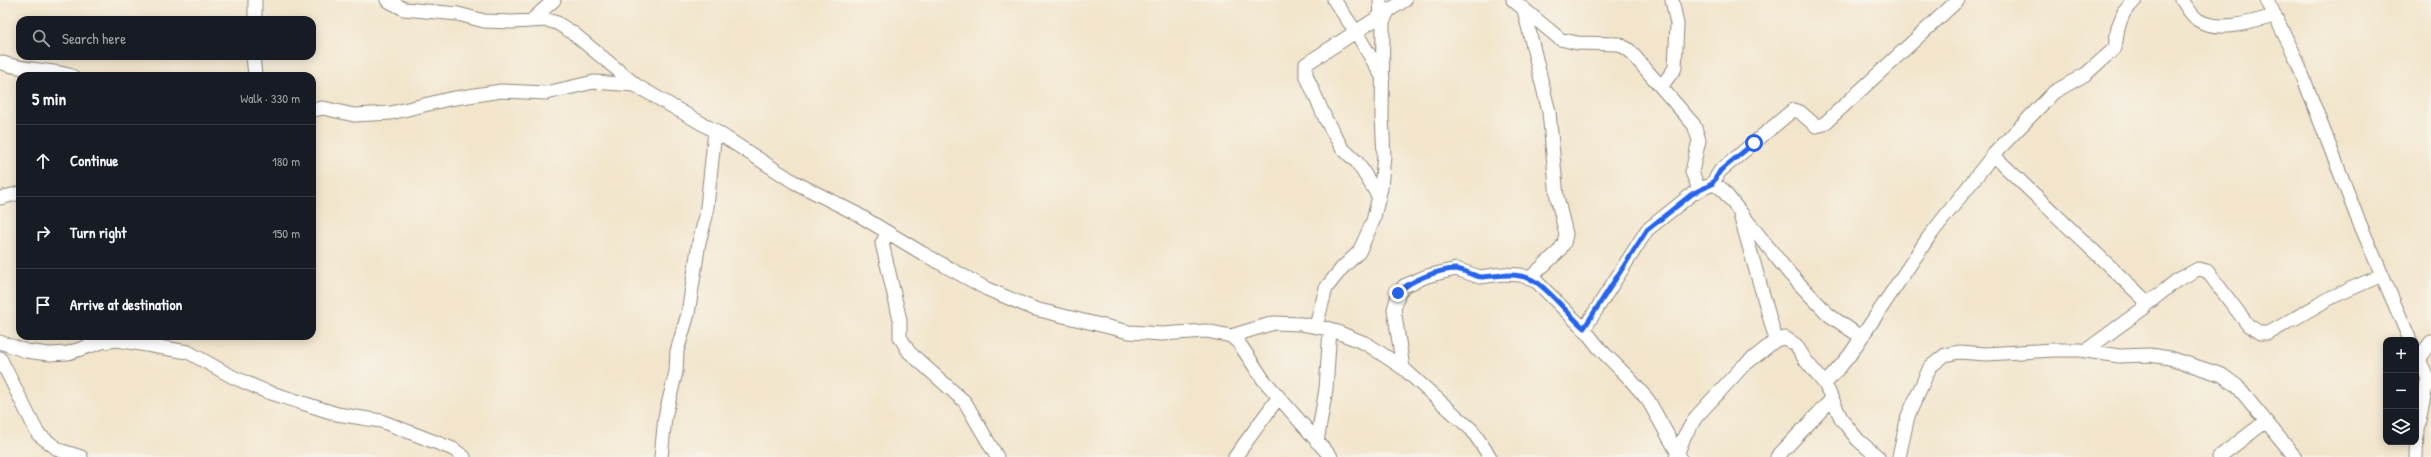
<!DOCTYPE html>
<html lang="en">
<head>
<meta charset="utf-8">
<style>
  :root { --surface:#171b24; --page:#20242c; --text:#f1f3f6; --muted:#9ea1a6; --line:#363941 }
  body { margin:0; font-family:"Patrick Hand",sans-serif; background:var(--page); color:var(--text) }
  .controls { position:absolute; right:12px; bottom:12px; display:grid; overflow:hidden; border-radius:8px; box-shadow:0 2px 10px #0003 }
  .controls button { width:36px; height:36px; display:grid; place-items:center; padding:0; border:0; border-bottom:1px solid var(--line); background:var(--surface); color:var(--text); font:20px sans-serif }
  .stop { position:absolute; width:12px; height:12px; margin:-9px; border:3px solid #2563eb; border-radius:50%; background:#fff }
  .stop.end { background:#2563eb; border-color:#fff; box-shadow:0 1px 4px #0008 }
  .list { margin:0; padding:0; list-style:none }
  h2 { display:flex; justify-content:space-between; align-items:center; height:52px; margin:0; padding:0 16px; font-size:17px }
  h2 small { font-size:13px; font-weight:400; color:var(--muted) }
  .list li { display:grid; grid-template-columns:26px 1fr auto; gap:12px; align-items:center; box-sizing:border-box; height:72px; padding:0 16px; border-top:1px solid var(--line) }
  .list b { display:block; font-size:15px; white-space:nowrap }
  .list em { font-size:13px; font-style:normal; color:var(--muted) }
  .icon { flex:none; width:22px; height:22px; fill:none; stroke:currentColor; stroke-width:2; stroke-linecap:round; stroke-linejoin:round }
  .map { position:relative; flex:none; width:2431px; height:457px; overflow:hidden }
  .search { position:absolute; background:var(--surface); box-shadow:0 2px 10px #0003; left:16px; top:16px; width:300px; height:44px; display:flex; align-items:center; gap:10px; box-sizing:border-box; padding:0 14px; border-radius:12px; color:var(--muted); font-size:15px }
  .panel { position:absolute; background:var(--surface); box-shadow:0 2px 10px #0003; left:16px; top:72px; width:300px; height:268px; border-radius:12px }
  .map>svg:first-child { display:block }
  .lines { fill:none; stroke-linecap:round; stroke-linejoin:round }
  .minor-casing { stroke:#8e887c; stroke-width:15 }
  .minor { stroke:#fff; stroke-width:13 }
  .route { stroke:#2563eb; stroke-width:5 }
</style>
</head>
<body>
<div class="map">
<svg width="2431" height="457" viewBox="0 0 2431 457">
  <rect width="100%" height="100%" fill="#f7f3e8"/>
  <filter id="ink" filterUnits="userSpaceOnUse"><feTurbulence type="fractalNoise" baseFrequency=".025" numOctaves="2"/><feDisplacementMap in="SourceGraphic" scale="8" xChannelSelector="R" yChannelSelector="G"/><feConvolveMatrix kernelMatrix="1 2 1 2 8 2 1 2 1" color-interpolation-filters="sRGB"/></filter>
  <filter id="wash" filterUnits="userSpaceOnUse"><feTurbulence type="fractalNoise" baseFrequency=".012" numOctaves="4" result="noise"/><feDisplacementMap in="SourceGraphic" scale="16" xChannelSelector="R" yChannelSelector="G"/><feGaussianBlur stdDeviation="0.9" result="paint"/><feColorMatrix in="noise" values="0 0 0 0 0 0 0 0 0 0 0 0 0 0 0 0 0 1.4 0 .05"/><feComposite in="paint" operator="in"/></filter>
  <g filter="url(#wash)">
    <rect width="100%" height="100%" fill="#f2e5cc"/>
  </g>
  <g filter="url(#ink)">
    <g class="lines">
      <defs>
        <path id="minor" d="M255,0V20
          M387,0L404,9L458,14L484,21L513,22L547,20L557,23L573,33L637,86L720,134L794,182L857,214L922,253L987,289L1035,309L1129,332L1162,334L1206,331L1231,336L1239,343L1263,379L1331,457
          M1334,0L1356,32L1383,78
          M1380,0L1381,16
          M1513,0L1560,39L1577,43L1619,44L1629,50L1694,125L1699,140L1692,172L1699,189
          M2182,0C2187,7 2191,15 2198,20C2219,33 2252,22 2274,16
          M2267,0L2295,56L2357,217L2410,340
          M1524,10L1549,112L1557,197L1566,234L1564,243L1559,251L1529,279
          M532,20L554,0
          M253,56L255,76
          M0,62C21,71 48,68 72,76
          M1661,87L1675,68L1677,24L1672,0
          M312,110L323,108L354,115L391,113L449,99L501,91L546,93L594,82L635,85
          M1993,155L2145,300L2144,308L2085,351
          M1712,184L1720,171L1793,110L1800,112L1816,126L1824,124L1958,0
          M1379,197L1357,162L1342,148L1326,120L1306,75V64L1405,0
          M0,198L20,193
          M1740,215L1776,340
          M888,233L882,243L900,320V337L909,352L965,402L997,457
          M2146,305L2176,281L2198,269L2207,271L2248,325L2260,333H2269L2332,297L2382,275
          M1316,326L1326,288L1342,268L1359,252L1373,221L1381,188L1384,155L1382,117L1383,22L1388,11
          M1584,329L1647,230L1692,194L1712,184L1721,188L1789,273L1829,315L1861,337
          M1231,336L1274,323L1301,324L1330,329L1367,344L1403,368L1472,430L1490,457
          M0,342L26,351L49,354L68,353L102,342L117,340L188,352L233,377L265,391L337,414L381,421L453,449L464,457
          M2416,354L2431,384
          M0,358L38,434L59,450L81,457
          M2418,359L2431,342
          M1403,368L1394,309L1399,293L1404,286L1427,276L1456,269L1480,277L1502,274L1521,275L1537,282L1584,329L1600,349L1629,378L1648,400L1680,457
          M1825,384L1849,356L1928,238L1993,155L2054,92L2086,74L2115,48L2118,27L2124,12L2135,0
          M1317,442L1326,389L1330,329
          M661,457L665,417L676,372L677,351L688,314L699,242L706,216L715,131
          M1235,457L1278,398
          M1676,457L1685,435L1696,417L1742,367L1776,340L1785,338L1796,345L1806,361L1825,384L1842,420L1858,440L1878,457
          M1777,457L1831,400
          M1899,457L1908,416L1930,367L1945,355L1959,352L1986,354L2054,350H2080L2119,356L2150,355L2170,358L2222,375L2237,386L2295,457
          M2219,457L2265,422
          M2416,457L2417,429L2428,378"/>
      </defs>
      <use href="#minor" class="minor-casing"/>
      <use href="#minor" class="minor"/>
    </g>
  </g>
  <g class="lines" filter="url(#ink)">
    <path class="route" d="M1398,293C1408,281 1440,269 1456,269C1465,270 1474,277 1482,277C1501,276 1519,271 1536,282C1548,289 1571,317 1584,328L1647,230L1692,194L1712,184L1720,171L1754,143"/>
  </g>
</svg>
<div class="controls">
<button>+</button>
<button>−</button>
<button><svg class="icon" aria-label="layers" viewBox="0 0 24 24"><path d="M12 4l9 5-9 5-9-5zM3 14l9 5 9-5"/></svg></button>
</div>
<div class="stop" style="left:1754px;top:143px"></div>
<div class="stop end" style="left:1398px;top:293px"></div>
<div class="search"><svg class="icon" aria-label="search" viewBox="0 0 24 24"><circle cx="10" cy="10" r="6"/><path d="M15 15l6 6"/></svg>Search here</div>
<section class="panel">
<h2>5 min<small>Walk · 330 m</small></h2>
<ul class="list">
<li><svg class="icon" aria-label="ahead" viewBox="0 0 24 24"><path d="M12 20V5M6 11l6-6 6 6"/></svg><div><b>Continue</b></div><em>180 m</em></li>
<li><svg class="icon" aria-label="right" viewBox="0 0 24 24"><path d="M7 20v-9h11M14 6l5 5-5 5"/></svg><div><b>Turn right</b></div><em>150 m</em></li>
<li><svg class="icon" aria-label="arrive" viewBox="0 0 24 24"><path d="M6 21V4h12l-3 4 3 4H6"/></svg><div><b>Arrive at destination</b></div></li>
</ul>
</section>
</div>
</body>
</html>
